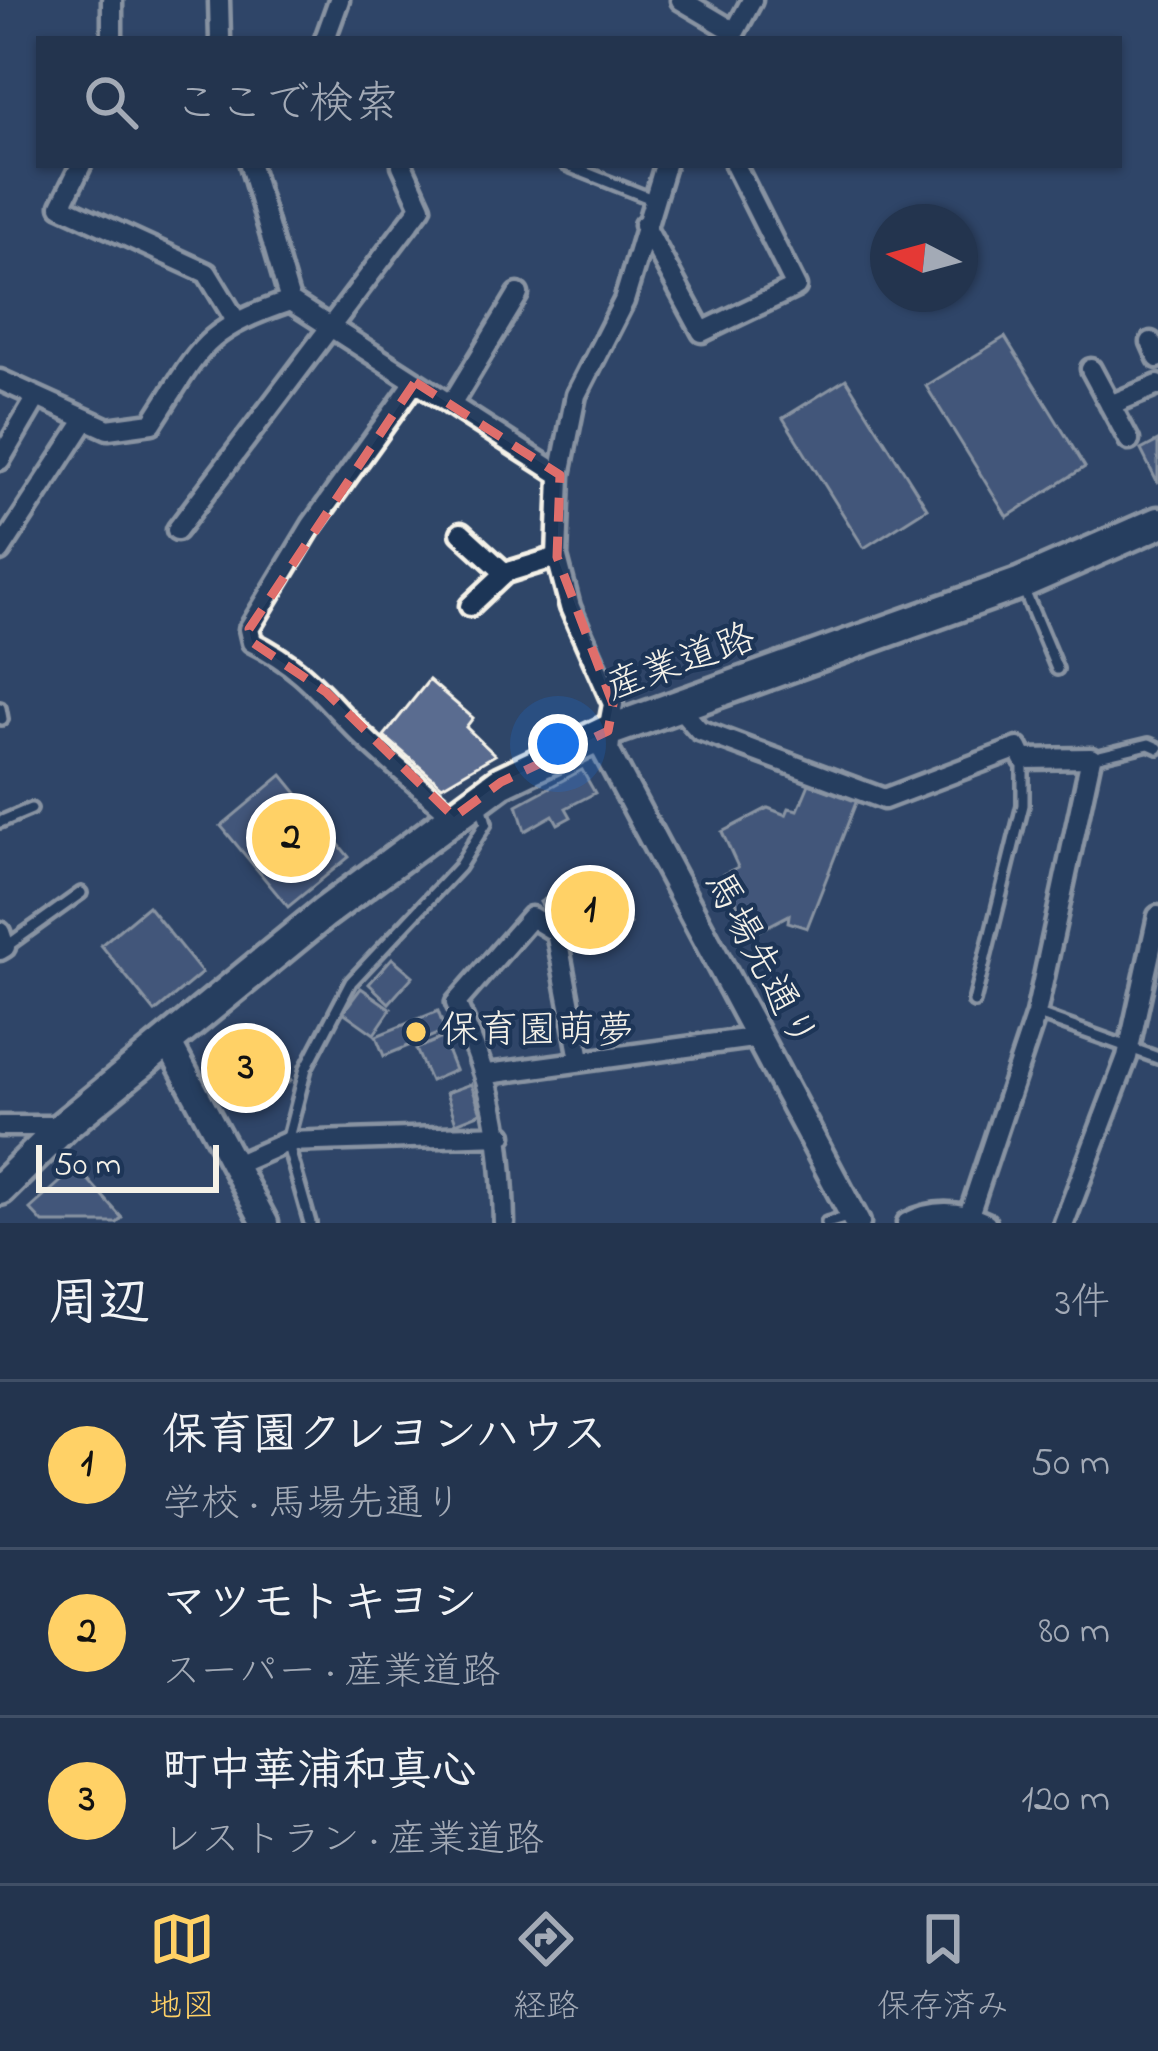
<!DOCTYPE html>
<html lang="ja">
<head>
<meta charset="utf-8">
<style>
  :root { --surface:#23344e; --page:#2f3f58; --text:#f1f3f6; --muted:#a3aab6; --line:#404f66; --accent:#ffd166 }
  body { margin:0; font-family:"Indie Flower","Klee One",sans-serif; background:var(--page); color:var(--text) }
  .compass { position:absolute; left:870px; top:204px; width:108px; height:108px; border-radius:50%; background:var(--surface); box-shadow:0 3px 9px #0004; rotate:276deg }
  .scale { position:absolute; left:36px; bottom:30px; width:183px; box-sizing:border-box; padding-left:12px; border:6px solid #f4f1e8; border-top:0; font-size:33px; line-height:42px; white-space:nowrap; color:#f4f1e8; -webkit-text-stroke:9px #1d3557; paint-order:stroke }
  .you { position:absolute; left:558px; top:744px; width:42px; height:42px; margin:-30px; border:9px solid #fff; border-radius:50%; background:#1a73e8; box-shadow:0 0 0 18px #1a73e833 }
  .badge { display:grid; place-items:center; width:78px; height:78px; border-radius:50%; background:var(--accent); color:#111; font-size:39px; font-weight:700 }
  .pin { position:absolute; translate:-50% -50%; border:6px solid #fff; box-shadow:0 3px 12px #0006 }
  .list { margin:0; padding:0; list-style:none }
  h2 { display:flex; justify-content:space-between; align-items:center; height:156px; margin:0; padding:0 48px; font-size:51px }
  h2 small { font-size:39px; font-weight:400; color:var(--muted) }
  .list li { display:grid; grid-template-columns:78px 1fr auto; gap:36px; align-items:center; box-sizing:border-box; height:168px; padding:0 48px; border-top:3px solid var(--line) }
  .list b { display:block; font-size:45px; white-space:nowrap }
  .list p { margin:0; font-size:39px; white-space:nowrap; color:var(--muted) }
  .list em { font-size:39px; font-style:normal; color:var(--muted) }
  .icon { flex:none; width:66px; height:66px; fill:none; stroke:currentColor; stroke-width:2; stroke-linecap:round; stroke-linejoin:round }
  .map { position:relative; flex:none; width:1158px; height:1223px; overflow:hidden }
  .search { position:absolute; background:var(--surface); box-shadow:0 3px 9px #0004; left:36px; right:36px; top:36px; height:132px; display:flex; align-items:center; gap:30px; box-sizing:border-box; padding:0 42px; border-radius:0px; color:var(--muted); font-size:45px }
  .sheet { height:660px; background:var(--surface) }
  nav { display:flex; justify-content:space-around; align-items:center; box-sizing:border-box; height:168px; border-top:3px solid var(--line); background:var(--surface); font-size:33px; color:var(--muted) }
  nav a { display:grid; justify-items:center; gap:6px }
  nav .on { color:var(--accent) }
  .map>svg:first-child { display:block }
  .building { fill:#5a6c90; stroke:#f4f1e8; stroke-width:3 }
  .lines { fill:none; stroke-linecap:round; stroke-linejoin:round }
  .service-casing { stroke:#f4f1e8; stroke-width:18 }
  .minor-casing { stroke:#f4f1e8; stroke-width:27 }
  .tertiary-casing { stroke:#f4f1e8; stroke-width:33 }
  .primary-casing { stroke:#f4f1e8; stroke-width:39 }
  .service { stroke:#1d3557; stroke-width:9 }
  .minor { stroke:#1d3557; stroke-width:18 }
  .tertiary { stroke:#1d3557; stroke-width:24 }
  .primary { stroke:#1d3557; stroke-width:30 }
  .marked { fill:none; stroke:#e06e6b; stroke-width:9; stroke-dasharray:24 15; stroke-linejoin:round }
  .poi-dot { fill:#ffd166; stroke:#1d3557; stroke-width:4.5 }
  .labels { text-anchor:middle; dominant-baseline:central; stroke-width:9; stroke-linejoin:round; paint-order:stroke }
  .street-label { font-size:39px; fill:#f4f1e8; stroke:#1d3557 }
  .poi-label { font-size:39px; fill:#f4f1e8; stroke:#1d3557; text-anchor:start }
</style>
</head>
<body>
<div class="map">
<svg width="1158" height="1223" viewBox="0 0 1158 1223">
  <rect width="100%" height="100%" fill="#2f4668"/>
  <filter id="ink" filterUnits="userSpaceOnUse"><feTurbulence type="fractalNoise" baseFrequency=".00833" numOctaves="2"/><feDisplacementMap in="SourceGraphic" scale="24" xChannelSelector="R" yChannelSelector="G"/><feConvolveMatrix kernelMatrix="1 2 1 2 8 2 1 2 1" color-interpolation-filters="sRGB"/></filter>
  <g filter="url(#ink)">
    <path class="building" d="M1005,337L1085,467L1007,517L926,386Z
      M846,379L927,508L864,548L783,418Z
      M1158,441V484L1141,450Z
      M429,680L473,718L466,727L495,755L442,786L384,736Z
      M582,770L595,793L566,808L571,817L558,824L553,815L525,831L517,805Z
      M282,775L349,857L288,907L221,826Z
      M809,784L857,800L807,928L788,922L789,915L753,934L722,875L738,867L722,832L768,808L786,815L789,808L798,810Z
      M592,869L630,924L598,945L550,920L540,902Z
      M148,906L202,973L155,1012L101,945Z
      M392,958L413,976L389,1003L369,984Z
      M361,988L391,1009L374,1034L343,1012Z
      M438,1011L445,1031L384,1056L376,1036Z
      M249,1030L291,1080L255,1110L214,1060Z
      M442,1038L455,1070L430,1081L416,1049Z
      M471,1084L481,1113L456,1123L446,1093Z
      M77,1167L122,1218L117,1223H43L30,1209Z"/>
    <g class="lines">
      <defs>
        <path id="service" d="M566,165L652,199
          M1023,588L1057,669
          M0,708L2,719
          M1091,758L1149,744L1158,748
          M0,822L31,809
          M7,946L81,893
          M974,1002L1023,805V759
          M1036,1014L1158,1058
          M310,1223L287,1142L306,1068L351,982L459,867L486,823L481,805
          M827,1223L848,1217"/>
        <path id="minor" d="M112,0V39
          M219,0L220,39
          M681,0L735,32
          M325,39L339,0
          M731,39L752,0
          M81,165L61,206L207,273L235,319
          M250,165L290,301
          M644,225L702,332L796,287L735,165
          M1151,342L1158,358
          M1091,369L1129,440
          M0,380L108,429L152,423C201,348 201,331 290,301L560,475
          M415,382L312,525L249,629L252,642C310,671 324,700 368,741C396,767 426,791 454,817
          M451,405L518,294
          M1110,405L1158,385
          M0,460L37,397
          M177,530L421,207L402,165
          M461,533L505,573L470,606
          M0,551L86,419
          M505,573L557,557
          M678,706L699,730L884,799L1018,748L1023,759L1091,758L1036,1014L969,1215
          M608,731L613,704L570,607L557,557L560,475L576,395L624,301L665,165
          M0,932L5,947L0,950
          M488,1074L760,1037
          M0,1126H64
          M235,1165L287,1142L502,1135
          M504,1223C502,1131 494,1087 456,1003L531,917L556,932L580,1059
          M907,1223C933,1209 959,1210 986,1223
          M1064,1223L1127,1057L1158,916"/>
        <path id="tertiary" d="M608,731L606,751L857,1223
          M168,1042L265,1223"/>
        <path id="primary" d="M0,1189L64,1126L324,913L501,782L608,731L1021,583L1158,523"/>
      </defs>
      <use href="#service" class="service-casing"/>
      <use href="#minor" class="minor-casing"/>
      <use href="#tertiary" class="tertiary-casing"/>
      <use href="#primary" class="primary-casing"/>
      <use href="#service" class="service"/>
      <use href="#minor" class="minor"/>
      <use href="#tertiary" class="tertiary"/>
      <use href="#primary" class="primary"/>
    </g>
  </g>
  <path d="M0 0H1158V1223H0ZM415,382L560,475L557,557L613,704L608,731L501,782L454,817L326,692L252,642L249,629Z" fill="#2f4668" fill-opacity=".55" fill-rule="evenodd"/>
  <path class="marked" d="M415,382L560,475L557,557L613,704L608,731L501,782L454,817L326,692L252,642L249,629Z"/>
  <circle class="poi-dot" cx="416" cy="1032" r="12"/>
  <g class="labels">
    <g class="street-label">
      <text transform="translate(681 664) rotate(-20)">産業道路</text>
      <text transform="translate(759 961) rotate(62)">馬場先通り</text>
    </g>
    <g class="poi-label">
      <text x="440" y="1032">保育園萌夢</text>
    </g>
  </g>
</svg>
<svg class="compass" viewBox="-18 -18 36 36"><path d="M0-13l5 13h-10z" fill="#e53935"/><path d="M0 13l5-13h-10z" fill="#a3aab6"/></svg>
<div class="scale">50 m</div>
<div class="you"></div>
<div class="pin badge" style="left:590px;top:910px">1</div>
<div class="pin badge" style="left:291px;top:838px">2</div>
<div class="pin badge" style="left:246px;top:1068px">3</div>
<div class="search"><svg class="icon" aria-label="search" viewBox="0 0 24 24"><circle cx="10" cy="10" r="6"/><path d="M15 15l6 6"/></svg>ここで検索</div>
</div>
<section class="sheet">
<h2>周辺<small>3件</small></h2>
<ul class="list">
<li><span class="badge">1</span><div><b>保育園クレヨンハウス</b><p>学校 · 馬場先通り</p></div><em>50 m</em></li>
<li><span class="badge">2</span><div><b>マツモトキヨシ</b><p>スーパー · 産業道路</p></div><em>80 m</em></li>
<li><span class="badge">3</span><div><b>町中華浦和真心</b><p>レストラン · 産業道路</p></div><em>120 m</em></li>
</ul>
</section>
<nav>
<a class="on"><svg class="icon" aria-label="map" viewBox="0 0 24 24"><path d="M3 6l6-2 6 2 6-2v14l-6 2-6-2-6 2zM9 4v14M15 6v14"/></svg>地図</a>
<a><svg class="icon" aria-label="directions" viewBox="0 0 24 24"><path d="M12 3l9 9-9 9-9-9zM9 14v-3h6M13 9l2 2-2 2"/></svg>経路</a>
<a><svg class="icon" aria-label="saved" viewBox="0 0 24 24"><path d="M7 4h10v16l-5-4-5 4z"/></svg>保存済み</a>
</nav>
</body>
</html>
